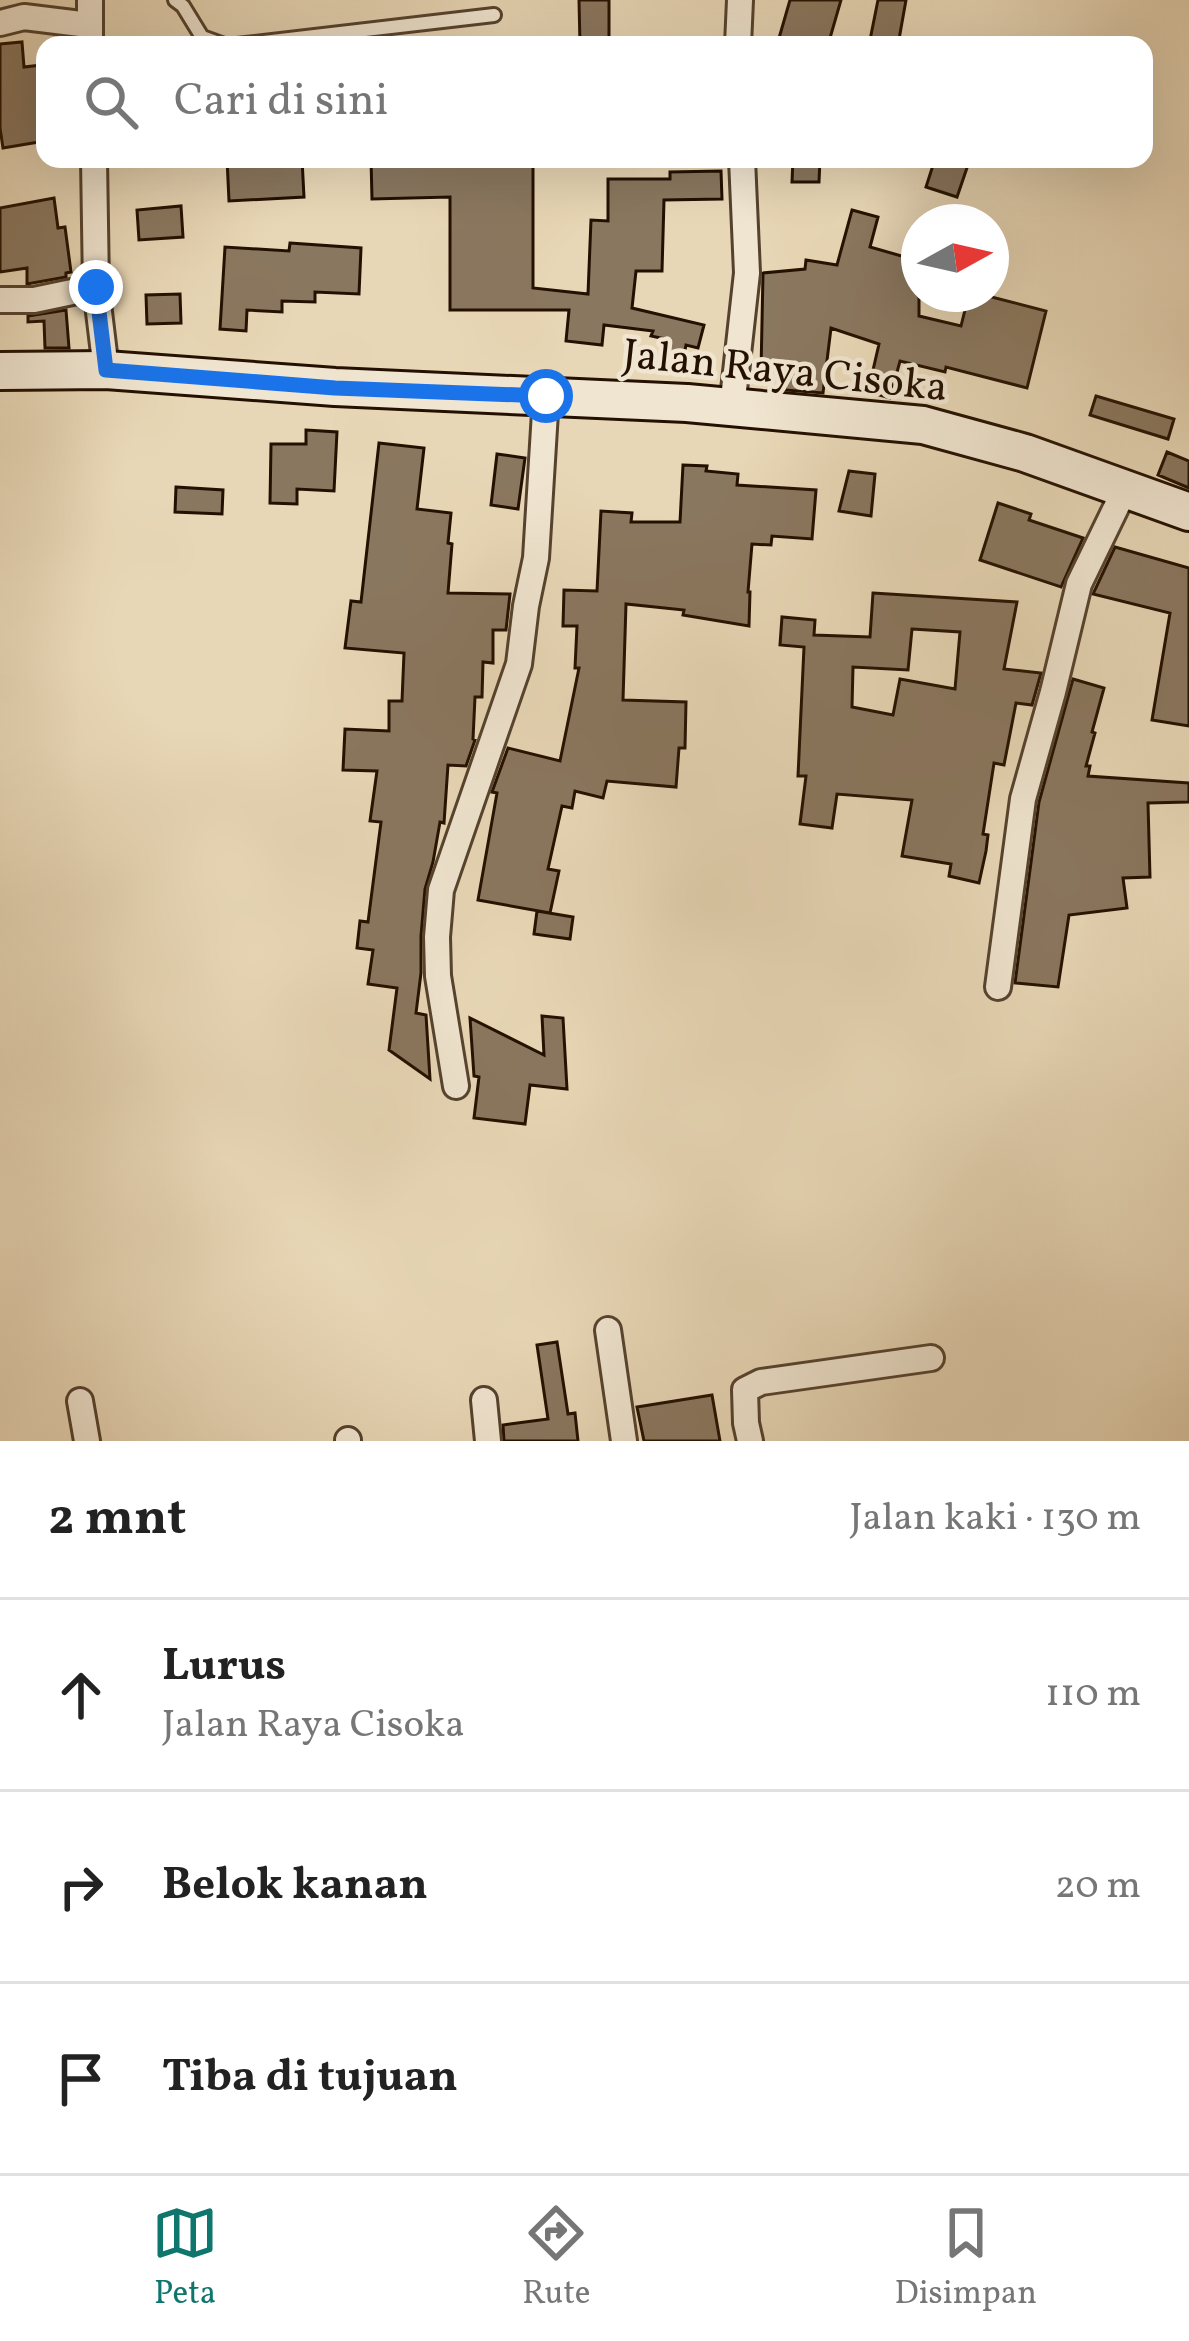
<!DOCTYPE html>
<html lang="id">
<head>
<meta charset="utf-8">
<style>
  :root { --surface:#fff; --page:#f2f2f2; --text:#222; --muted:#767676; --line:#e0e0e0; --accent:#0f766e }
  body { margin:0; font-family:Vollkorn,serif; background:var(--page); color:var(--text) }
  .compass { position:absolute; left:901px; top:204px; width:108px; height:108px; border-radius:50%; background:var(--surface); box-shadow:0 12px 48px #0002; rotate:82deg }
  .stop { position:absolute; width:36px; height:36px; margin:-27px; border:9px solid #1a73e8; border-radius:50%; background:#fff }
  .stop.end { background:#1a73e8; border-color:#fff; box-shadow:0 3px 12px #0008 }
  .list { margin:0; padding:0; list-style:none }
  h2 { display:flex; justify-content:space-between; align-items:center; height:156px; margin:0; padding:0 48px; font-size:51px }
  h2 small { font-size:39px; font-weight:400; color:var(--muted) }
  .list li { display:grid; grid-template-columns:78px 1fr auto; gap:36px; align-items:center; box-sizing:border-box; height:192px; padding:0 48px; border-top:3px solid var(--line) }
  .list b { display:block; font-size:45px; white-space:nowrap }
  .list p { margin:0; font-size:39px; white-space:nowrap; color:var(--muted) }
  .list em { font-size:39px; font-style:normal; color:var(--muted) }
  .icon { flex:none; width:66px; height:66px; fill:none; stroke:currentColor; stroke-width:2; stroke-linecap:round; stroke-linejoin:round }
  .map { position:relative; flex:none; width:1189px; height:1441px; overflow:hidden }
  .search { position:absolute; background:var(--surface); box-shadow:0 12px 48px #0002; left:36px; right:36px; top:36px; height:132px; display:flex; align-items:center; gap:30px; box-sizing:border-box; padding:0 42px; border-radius:24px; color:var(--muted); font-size:45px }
  .sheet { height:732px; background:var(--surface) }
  nav { display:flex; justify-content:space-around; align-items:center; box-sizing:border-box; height:168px; border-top:3px solid var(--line); background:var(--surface); font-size:33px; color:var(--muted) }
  nav a { display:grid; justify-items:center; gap:6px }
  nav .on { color:var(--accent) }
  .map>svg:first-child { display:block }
  .building { fill:#8a775f; stroke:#241000; stroke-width:3; fill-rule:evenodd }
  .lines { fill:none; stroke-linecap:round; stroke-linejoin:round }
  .lane-casing { stroke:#55422e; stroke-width:18 }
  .street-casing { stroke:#55422e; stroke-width:30 }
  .secondary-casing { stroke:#241000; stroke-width:42 }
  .lane { stroke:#f0e5d0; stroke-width:12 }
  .street { stroke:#f0e5d0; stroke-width:24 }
  .secondary { stroke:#f0e5d0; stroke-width:36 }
  .route { stroke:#1a73e8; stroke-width:15 }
  .labels { text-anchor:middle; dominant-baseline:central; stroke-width:9; stroke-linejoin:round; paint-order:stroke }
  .street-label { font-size:42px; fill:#241000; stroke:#f0e5d0 }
</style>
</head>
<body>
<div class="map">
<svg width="1189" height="1441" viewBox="0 0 1189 1441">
  <rect width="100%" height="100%" fill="#e8d7b6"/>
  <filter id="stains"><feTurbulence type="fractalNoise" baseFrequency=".00167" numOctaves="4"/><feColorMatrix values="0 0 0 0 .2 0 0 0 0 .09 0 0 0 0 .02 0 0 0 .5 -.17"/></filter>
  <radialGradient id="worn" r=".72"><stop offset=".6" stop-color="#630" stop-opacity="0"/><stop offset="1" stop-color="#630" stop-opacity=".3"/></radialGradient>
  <path class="building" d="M579,0H609V45H580Z
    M790,0H841L828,45H777Z
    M878,0H906L898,45H869Z
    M22,42L24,67L42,65L45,95L40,96L45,141L3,148L0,128V44Z
    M227,159H302L304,197L229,201Z
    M371,159H533V288L588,294L591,220L608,221V179H670V172L721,171L722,199L664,200L662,271H636L632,308L704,325L698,348L686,345L684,355L663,350L665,339L651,336L653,331L604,325L602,345L566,341L569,310H450V197L372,199Z
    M793,159H820L819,182H792Z
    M935,159H970L957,197L926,187Z
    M54,198L58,228L65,227L71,272L66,273V277L27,284V268L0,272V208Z
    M181,206L183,237L139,240L137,210Z
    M852,210L878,217L870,247L919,261V316L961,326L969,294H980L1046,311L1027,388L946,367L945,372L900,361L890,398L868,392L879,344L831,328L823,393L785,390L787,372L761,371L763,273L805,269L806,260L837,265Z
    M290,243L361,248L359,294L315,292V302L282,301V312L247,310L246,331L220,329L225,247L289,251Z
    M180,294L181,323L147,324L146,295Z
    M66,310L69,348H45L44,321L28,322V316Z
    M1096,396L1174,419L1168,439L1090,415Z
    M306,430L337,432L334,491L297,489V504L270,503L271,444H306Z
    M379,443L424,448L417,509L451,513L448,543L452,544L448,593L510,594L506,630H493V663L483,662L482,697H475L473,739L475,740L466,766L448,765L444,823L440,822L433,862L425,889L421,936V973L416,1013L426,1015L430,1079L389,1050L397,988L368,984L373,950L357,948L360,921L368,922L381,822L370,821L377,771L343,770L345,729L389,731V701H402L404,653L345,648L351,601L361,602Z
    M1167,452L1189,461V488L1158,475Z
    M497,454L525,458L518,509L491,505Z
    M683,465L707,466L706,471L738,474L737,485L816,490L812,539L772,536L771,545L752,544L748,592H750L749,626L683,615L684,610L626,604L623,700L686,702L685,748H679L676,787L607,781L603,798L575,791L572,808L562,806L548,869L559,871L550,913L478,900L497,793L492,792L508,748L560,761L579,668H575L577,626H563L564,590L597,591L601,511L632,513L631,522H680Z
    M849,471L875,474L871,516L839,511Z
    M176,487L223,490L222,514L175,512Z
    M998,503L1031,514L1029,520L1083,538L1061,587L980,560Z
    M1115,547L1189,568V726L1152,720L1170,613L1093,594Z
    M873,593L1017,602L1004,669L1041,673L1032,705L1016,703L1004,765L994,763L983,834L988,835L986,851L979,883L949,876L951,864L902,856L912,800L837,794L832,828L800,824L806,776H798L804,647L780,645L782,617L815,620L814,635L870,637ZM912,629L960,632L955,689L900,679L893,715L852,707L853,667L908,670Z
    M1073,679L1104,688L1092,732L1095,733L1086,766H1090L1088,776L1189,783V802L1148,803L1150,877L1123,878L1127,908L1069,915L1058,987L1015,983L1039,802Z
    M537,911L573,917L570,939L534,934Z
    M542,1016L563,1018L567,1089L530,1085L525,1124L474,1118L479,1077L474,1076L470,1018L544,1055Z
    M557,1342L568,1414L575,1413L578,1441H504L503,1425L548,1419L537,1345Z
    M712,1395L720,1441H644L637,1407Z"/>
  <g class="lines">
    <defs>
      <path id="lane" d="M175,0L183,6L202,37L224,45
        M237,45L494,15"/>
      <path id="street" d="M0,23L24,17L89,25
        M90,45V0
        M738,45L740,0
        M94,159L96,287L106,370
        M0,300H34L96,287
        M732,408L747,273L742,159
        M998,987L1023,799L1053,692L1079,584L1125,489
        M456,1086L438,976L437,937L441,890L519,664L526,606L536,558L546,396
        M608,1330L624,1441
        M484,1400L488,1441
        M80,1401L87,1441
        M348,1440V1441
        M750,1441L746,1423L745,1390L761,1382L931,1358"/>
      <path id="secondary" d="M0,371L106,370L335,387L687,403L923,425L1025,453L1189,512"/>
    </defs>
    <use href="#lane" class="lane-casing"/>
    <use href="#street" class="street-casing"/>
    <use href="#secondary" class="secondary-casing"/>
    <use href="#lane" class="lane"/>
    <use href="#street" class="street"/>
    <use href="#secondary" class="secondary"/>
  </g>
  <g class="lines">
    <path class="route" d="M96,287L106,370L335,388L546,396"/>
  </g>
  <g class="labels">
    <g class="street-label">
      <text transform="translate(785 373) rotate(6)">Jalan Raya Cisoka</text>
    </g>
  </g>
  <rect width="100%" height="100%" filter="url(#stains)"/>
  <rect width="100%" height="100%" fill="url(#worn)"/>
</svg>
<svg class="compass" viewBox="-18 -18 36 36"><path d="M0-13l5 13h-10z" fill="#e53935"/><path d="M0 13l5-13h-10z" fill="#767676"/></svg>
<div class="stop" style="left:546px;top:396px"></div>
<div class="stop end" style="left:96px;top:287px"></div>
<div class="search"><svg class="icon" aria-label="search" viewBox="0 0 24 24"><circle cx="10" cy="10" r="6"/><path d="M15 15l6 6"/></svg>Cari di sini</div>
</div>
<section class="sheet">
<h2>2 mnt<small>Jalan kaki · 130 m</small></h2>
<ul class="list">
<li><svg class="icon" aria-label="ahead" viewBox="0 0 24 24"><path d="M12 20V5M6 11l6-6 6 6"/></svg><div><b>Lurus</b><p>Jalan Raya Cisoka</p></div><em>110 m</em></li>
<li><svg class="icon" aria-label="right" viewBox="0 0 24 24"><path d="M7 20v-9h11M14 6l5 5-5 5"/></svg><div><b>Belok kanan</b></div><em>20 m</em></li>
<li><svg class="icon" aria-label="arrive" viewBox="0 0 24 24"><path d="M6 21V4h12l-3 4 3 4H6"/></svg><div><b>Tiba di tujuan</b></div></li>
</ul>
</section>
<nav>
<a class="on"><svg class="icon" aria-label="map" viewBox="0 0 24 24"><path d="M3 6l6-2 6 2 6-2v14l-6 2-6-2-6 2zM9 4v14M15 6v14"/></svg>Peta</a>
<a><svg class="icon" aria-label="directions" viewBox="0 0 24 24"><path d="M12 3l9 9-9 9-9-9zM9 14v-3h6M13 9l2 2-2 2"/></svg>Rute</a>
<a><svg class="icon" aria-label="saved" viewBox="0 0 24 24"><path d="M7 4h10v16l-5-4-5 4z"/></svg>Disimpan</a>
</nav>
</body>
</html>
